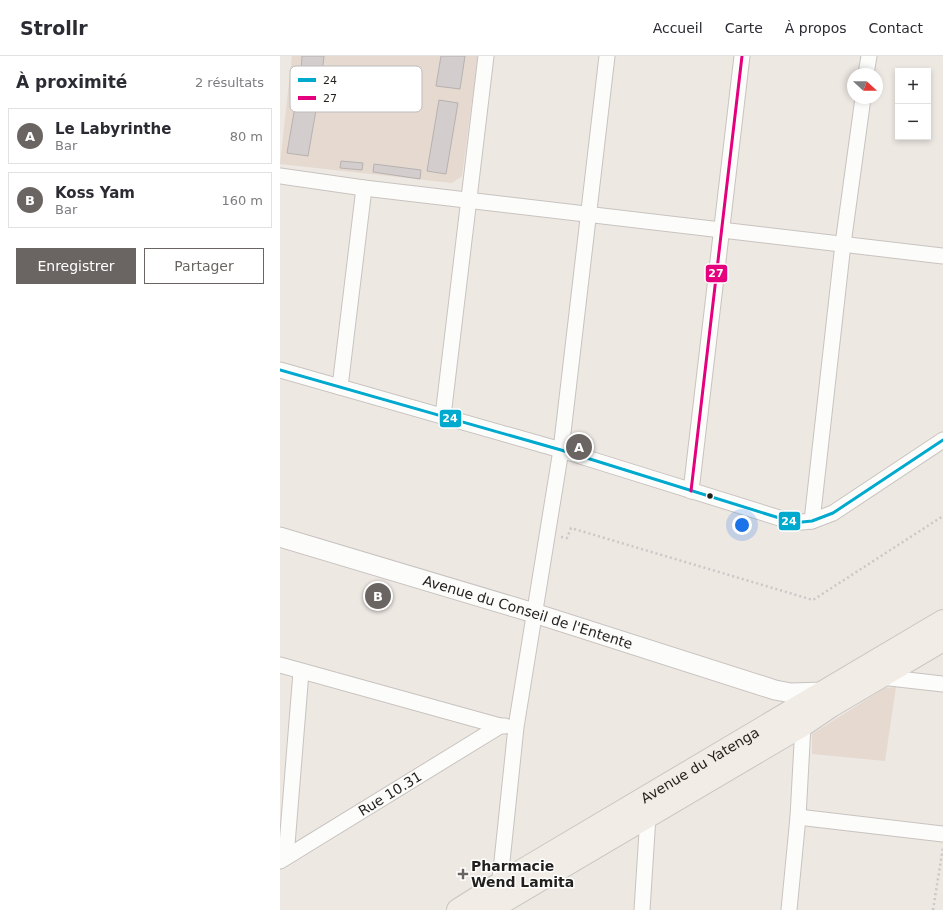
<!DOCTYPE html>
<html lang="fr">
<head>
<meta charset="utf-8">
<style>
  :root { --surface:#fff; --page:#f2f2f3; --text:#2b2b33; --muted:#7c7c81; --line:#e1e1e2; --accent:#6a6562 }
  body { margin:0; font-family:"DejaVu Sans",sans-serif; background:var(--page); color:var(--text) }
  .controls { position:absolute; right:12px; top:12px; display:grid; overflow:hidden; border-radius:0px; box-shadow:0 2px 6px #0003 }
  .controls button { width:36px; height:36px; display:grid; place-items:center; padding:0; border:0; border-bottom:1px solid var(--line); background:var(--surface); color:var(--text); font:20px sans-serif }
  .compass { position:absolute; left:567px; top:12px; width:36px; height:36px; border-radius:50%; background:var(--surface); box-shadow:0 2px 6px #0003; rotate:111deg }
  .you { position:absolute; left:462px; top:469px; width:14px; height:14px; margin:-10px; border:3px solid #fff; border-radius:50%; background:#1a73e8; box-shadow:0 0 0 6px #1a73e833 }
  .badge { display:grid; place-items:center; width:26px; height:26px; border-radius:50%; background:var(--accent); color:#fff; font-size:13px; font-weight:700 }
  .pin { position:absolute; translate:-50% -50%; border:2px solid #fff; box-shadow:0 1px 4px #0006 }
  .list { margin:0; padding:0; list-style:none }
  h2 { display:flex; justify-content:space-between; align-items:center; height:52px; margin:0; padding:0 16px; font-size:17px }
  h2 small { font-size:13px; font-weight:400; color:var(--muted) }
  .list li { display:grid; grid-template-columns:26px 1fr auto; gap:12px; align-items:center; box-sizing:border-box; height:56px; margin:0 8px 8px; padding:0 8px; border:1px solid var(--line); border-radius:0px }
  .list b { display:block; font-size:15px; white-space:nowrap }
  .list p { margin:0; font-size:13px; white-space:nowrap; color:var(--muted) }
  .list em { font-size:13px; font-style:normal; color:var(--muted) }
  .actions { display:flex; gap:8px; padding:12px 16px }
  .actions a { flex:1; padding:9px 0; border:1px solid var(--accent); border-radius:0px; text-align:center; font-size:14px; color:var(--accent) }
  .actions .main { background:var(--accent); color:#fff }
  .map { position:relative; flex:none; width:663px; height:854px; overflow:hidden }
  header { display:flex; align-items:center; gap:24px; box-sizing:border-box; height:56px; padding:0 20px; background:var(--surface); border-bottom:1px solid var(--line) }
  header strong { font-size:19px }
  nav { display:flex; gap:22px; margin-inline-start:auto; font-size:14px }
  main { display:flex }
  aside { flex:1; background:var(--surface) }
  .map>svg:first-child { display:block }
  .built { fill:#e5d9d0 }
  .building { fill:#d3cecd; stroke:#b6b2b0 }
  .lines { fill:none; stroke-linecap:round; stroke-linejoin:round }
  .minor-casing { stroke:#c8c3bf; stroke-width:17 }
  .tertiary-casing { stroke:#c8c3bf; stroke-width:21 }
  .primary-casing { stroke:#c8c6c3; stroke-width:24 }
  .path { stroke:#cac8c7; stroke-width:2.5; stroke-dasharray:2 3; stroke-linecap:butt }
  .minor { stroke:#fcfcfb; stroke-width:15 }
  .tertiary { stroke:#fcfcfb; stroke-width:19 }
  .primary { stroke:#f1ece5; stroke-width:22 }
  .bus-1-casing { stroke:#fff; stroke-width:6 }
  .bus-2-casing { stroke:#fff; stroke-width:6 }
  .bus-1 { stroke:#00a9ce; stroke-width:3 }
  .bus-2 { stroke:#e5007d; stroke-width:3 }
  .bus-dot { fill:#231f1c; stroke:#fff; stroke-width:1.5 }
  .poi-dot { fill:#6a6562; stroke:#fff; stroke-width:1.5 }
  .labels { text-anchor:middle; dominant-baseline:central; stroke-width:3; stroke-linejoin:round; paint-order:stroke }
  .street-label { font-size:14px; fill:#231f1c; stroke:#fff }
  .poi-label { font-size:14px; font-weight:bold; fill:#231f1c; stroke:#fff; text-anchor:start }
  .key { fill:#fff; stroke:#bdbcbb; stroke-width:1 }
  .key-label { font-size:11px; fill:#231f1c }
  .line-badge { stroke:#fff; stroke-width:1.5 }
  .badge-label { font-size:11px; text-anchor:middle; font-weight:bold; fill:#fff }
</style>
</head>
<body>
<header>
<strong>Strollr</strong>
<nav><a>Accueil</a><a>Carte</a><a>À propos</a><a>Contact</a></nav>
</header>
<main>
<aside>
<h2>À proximité<small>2 résultats</small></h2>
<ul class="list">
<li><span class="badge">A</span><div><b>Le Labyrinthe</b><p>Bar</p></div><em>80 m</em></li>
<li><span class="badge">B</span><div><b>Koss Yam</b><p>Bar</p></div><em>160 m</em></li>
</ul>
<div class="actions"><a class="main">Enregistrer</a><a>Partager</a></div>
</aside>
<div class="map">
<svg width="663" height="854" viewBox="0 0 663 854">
  <rect width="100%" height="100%" fill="#eee8e3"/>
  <path class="built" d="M12,0H198L182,120L172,127L0,108Z
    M616,631L605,705L532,698V678L605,632Z"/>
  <path class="building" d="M22,0H44L42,18L21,15Z
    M161,0H185L180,33L156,30Z
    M19,27L40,31L28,100L7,97Z
    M159,44L178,47L166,118L147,115Z
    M61,105L83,107L82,114L60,112Z
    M94,108L141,114L140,123L93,116Z"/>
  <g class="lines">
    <defs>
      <g id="minor">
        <path d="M586,18L589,0"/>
        <path d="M0,120L84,132L663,200"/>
        <path d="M0,314L281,394L509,465L522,466L532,465L553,457L663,384"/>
        <path d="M60,331L84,132"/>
        <path d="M163,360L206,0"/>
        <path d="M411,435L462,0"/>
        <path d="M532,465L563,188L583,42"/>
        <path d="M0,609L220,670H225"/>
        <path d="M601,621L663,628"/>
        <path d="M518,761L663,778"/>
        <path d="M6,801L21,616"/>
        <path id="s1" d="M0,805L220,670"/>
        <path d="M219,834L236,671L281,394L327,0"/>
        <path d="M362,854L368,760"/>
        <path d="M509,854L518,761L523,669"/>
      </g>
      <g id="tertiary">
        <path id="s2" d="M0,481L254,557L495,634L511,637L544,636"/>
      </g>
      <g id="primary">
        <path id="s3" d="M178,854L221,827L663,565"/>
        <path d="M209,854L523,669L551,650L663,584"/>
      </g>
    </defs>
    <use href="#minor" class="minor-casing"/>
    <use href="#tertiary" class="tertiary-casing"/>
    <use href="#primary" class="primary-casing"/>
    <path class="path" d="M281,481L287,482L291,472L533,544L663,460
      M653,854L663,791"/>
    <use href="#minor" class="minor"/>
    <use href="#tertiary" class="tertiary"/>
    <use href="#primary" class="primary"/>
    <defs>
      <path id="bus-1" d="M0,314L281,394L509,465L522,466L532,465L553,457L663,384"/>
      <path id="bus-2" d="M411,435L462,0"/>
    </defs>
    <use href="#bus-1" class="bus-1-casing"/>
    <use href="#bus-2" class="bus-2-casing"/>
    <use href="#bus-1" class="bus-1"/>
    <use href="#bus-2" class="bus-2"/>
  </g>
  <circle class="bus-dot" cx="430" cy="440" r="3.5"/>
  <path class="poi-dot" d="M181 812h4v4h4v4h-4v4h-4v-4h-4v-4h4z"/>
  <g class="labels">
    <g class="street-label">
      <text stroke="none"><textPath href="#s2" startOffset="259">Avenue du Conseil de l'Entente</textPath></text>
      <text stroke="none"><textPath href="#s3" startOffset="282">Avenue du Yatenga</textPath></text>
      <text stroke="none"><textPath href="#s1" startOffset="129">Rue 10.31</textPath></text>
    </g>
    <g class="poi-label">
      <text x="191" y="810">Pharmacie<tspan x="191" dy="16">Wend Lamita</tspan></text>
    </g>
  </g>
  <rect x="10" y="10" width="132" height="46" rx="6" class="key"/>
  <rect x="18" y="22" width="18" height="4" fill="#00a9ce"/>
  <rect x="18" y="40" width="18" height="4" fill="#e5007d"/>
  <g class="key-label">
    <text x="43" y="28">24</text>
    <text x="43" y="46">27</text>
  </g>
  <g class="line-badge">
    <rect x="425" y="208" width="23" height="19" rx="4" fill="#e5007d"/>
    <rect x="159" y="353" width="23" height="19" rx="4" fill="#00a9ce"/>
    <rect x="498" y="455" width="23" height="20" rx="4" fill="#00a9ce"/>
  </g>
  <g class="badge-label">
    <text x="436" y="221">27</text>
    <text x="170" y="366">24</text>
    <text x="509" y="469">24</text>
  </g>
</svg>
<div class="controls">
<button>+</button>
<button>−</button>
</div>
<svg class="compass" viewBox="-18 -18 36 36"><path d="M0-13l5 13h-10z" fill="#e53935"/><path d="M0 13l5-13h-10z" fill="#7c7c81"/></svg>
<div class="you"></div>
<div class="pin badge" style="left:299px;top:391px">A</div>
<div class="pin badge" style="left:98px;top:540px">B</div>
</div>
</main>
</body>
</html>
